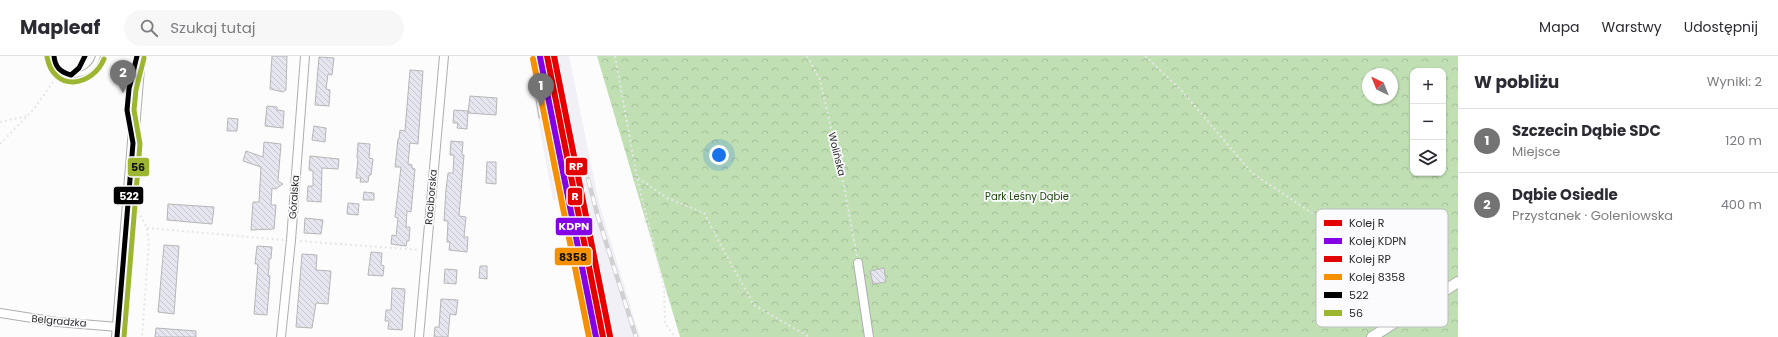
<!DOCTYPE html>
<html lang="pl">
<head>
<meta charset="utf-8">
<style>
  :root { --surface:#fff; --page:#f7f7f7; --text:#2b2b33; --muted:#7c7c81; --line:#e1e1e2; --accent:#737374 }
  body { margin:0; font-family:Poppins,sans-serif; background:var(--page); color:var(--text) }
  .controls { position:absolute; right:12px; top:12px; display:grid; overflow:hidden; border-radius:8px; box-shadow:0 1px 3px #0004 }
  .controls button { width:36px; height:36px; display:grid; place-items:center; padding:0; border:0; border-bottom:1px solid var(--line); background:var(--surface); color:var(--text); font:20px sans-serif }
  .compass { position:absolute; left:1362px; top:12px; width:36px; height:36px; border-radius:50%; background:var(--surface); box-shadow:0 1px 3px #0004; rotate:317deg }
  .you { position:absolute; left:719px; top:99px; width:14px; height:14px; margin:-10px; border:3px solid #fff; border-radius:50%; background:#1a73e8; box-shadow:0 0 0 6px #1a73e833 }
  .badge { display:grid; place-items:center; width:26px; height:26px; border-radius:50%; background:var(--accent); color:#fff; font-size:13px; font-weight:700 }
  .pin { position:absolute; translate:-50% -33px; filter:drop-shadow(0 1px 2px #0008) }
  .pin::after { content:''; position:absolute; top:21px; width:14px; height:12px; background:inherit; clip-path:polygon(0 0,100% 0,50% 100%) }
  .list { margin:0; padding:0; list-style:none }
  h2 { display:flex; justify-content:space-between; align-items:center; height:52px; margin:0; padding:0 16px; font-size:17px }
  h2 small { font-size:13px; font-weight:400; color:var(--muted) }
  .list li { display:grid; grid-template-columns:26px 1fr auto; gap:12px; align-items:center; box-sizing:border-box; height:64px; padding:0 16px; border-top:1px solid var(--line) }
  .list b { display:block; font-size:15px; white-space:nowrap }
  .list p { margin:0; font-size:13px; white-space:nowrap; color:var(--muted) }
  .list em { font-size:13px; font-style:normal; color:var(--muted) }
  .icon { flex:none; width:22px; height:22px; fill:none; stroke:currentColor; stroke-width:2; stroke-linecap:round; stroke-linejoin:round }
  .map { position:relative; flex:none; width:1458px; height:281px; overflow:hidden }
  header { display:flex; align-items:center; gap:24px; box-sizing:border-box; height:56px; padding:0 20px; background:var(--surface); border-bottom:1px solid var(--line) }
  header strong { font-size:19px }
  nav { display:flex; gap:22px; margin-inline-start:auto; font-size:14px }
  .search { width:280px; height:36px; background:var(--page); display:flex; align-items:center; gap:10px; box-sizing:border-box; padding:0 14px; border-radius:22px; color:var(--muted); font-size:15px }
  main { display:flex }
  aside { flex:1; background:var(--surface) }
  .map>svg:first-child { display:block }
  .built { fill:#f0f0f6 }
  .forest { fill:url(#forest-crowns); fill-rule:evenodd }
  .building { fill:url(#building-back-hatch); stroke:#b6b6b6 }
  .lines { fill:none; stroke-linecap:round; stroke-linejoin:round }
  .service-casing { stroke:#aeaeae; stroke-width:6 }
  .minor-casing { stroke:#aeaeae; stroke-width:10 }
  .tertiary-casing { stroke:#aeaeae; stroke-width:12 }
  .path { stroke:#e6e6e7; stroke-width:2; stroke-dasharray:2 3; stroke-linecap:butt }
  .service { stroke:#fff; stroke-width:4 }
  .minor { stroke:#fff; stroke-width:8 }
  .tertiary { stroke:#fff; stroke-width:10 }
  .rail-casing { stroke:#d0d0d1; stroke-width:4.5 }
  .rail { stroke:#fbfbfd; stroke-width:3; stroke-dasharray:9; stroke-linecap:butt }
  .bus-1-casing { stroke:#fbfbfd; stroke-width:8 }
  .bus-2-casing { stroke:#fbfbfd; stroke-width:8 }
  .bus-1 { stroke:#000; stroke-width:5 }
  .bus-2 { stroke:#9cb631; stroke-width:5 }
  .rail-1-casing { stroke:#fbfbfd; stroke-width:9 }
  .rail-2-casing { stroke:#fbfbfd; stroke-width:9 }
  .rail-3-casing { stroke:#fbfbfd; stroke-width:9 }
  .rail-4-casing { stroke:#fbfbfd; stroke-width:9 }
  .rail-1 { stroke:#e50000; stroke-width:6 }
  .rail-2 { stroke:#8500e5; stroke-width:6 }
  .rail-3 { stroke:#e50000; stroke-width:6 }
  .rail-4 { stroke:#f49002; stroke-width:6 }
  .labels { text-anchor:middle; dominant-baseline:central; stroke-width:3.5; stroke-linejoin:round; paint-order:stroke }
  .street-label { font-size:10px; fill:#29292a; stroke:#fbfbfd }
  .park-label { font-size:10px; fill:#1e450d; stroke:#fbfbfd }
  .key { fill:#fbfbfd; stroke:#bcbcbe; stroke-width:1 }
  .key-label { font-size:11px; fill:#29292a }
  .line-badge { stroke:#fbfbfd; stroke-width:1.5 }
  .badge-label { font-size:11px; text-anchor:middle; font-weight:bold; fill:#fff }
  .pale-badge-label { font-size:11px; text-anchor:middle; font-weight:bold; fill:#111 }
</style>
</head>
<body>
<header>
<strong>Mapleaf</strong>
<div class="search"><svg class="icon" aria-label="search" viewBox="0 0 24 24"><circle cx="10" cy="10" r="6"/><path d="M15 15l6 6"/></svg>Szukaj tutaj</div>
<nav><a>Mapa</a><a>Warstwy</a><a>Udostępnij</a></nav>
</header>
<main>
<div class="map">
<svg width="1458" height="281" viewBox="0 0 1458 281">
  <defs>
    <pattern id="forest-crowns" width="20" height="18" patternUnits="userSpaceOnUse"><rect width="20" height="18" fill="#c0e0b3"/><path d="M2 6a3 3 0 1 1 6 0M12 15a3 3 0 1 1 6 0" fill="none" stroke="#a5c09a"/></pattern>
    <pattern id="building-back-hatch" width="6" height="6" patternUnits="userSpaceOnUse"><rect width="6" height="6" fill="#e6e6f0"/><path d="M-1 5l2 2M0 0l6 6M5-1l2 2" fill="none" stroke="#c5c5ce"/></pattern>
  </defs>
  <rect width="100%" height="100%" fill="#fcfcfc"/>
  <path class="built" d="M539,0H569L599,147L640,281H598L571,141L553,144L534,41L547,38Z"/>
  <path class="forest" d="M597,0H1458V281H680ZM1413,15H1443V117H1413ZM1368,18H1392V42H1368Z"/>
  <path class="building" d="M272,0H287L286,34L283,36L270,33Z
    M319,1L334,2L332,19L328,18L326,33L330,34L329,50L315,49Z
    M410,14L423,15L418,88L410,87L408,108L412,109V112L415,113L411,156L407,155L406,171H410L409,185H407L406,190L391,188L392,179L396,180L398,162L395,161L401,111H395L398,83H399L400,74L405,75Z
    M470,40L497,42L496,59L468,57Z
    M544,41L548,61L539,62L536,43Z
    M267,50L277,51V54L284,55L283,72L265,70Z
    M454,54L468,55L467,73L457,72L458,67H453Z
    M228,62L238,63L237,75H227Z
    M314,70L326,72L325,86L312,84Z
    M451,85L463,86L462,99H464L459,160L466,161L464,181H468L467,196L449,194L450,186H447L448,165H444L446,134L448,117H453L454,99H450Z
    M264,86L281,88L278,125L283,128L275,133L272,132L271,149H276L274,173L251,174L253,146H259L261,111L243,105L246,95L263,101Z
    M358,87L370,88L369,102L373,103L371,119H369L368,126H360L361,122H356L358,103L357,102Z
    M310,100L339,103L338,113L322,112L321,146L307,145L308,130H313V115L309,114Z
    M487,106H496V128L486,127Z
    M364,136L374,137V144H363Z
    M348,147L359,148L358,159L347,158Z
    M168,148L214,151L212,168L167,164Z
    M305,162L323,164L321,178L304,177Z
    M164,189L179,190L174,258L158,256Z
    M257,190L272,191L271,203H269V212L268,220H270L267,259L254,258L258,208H255Z
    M371,196L382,197L381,209L384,210L383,220L368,219Z
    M302,198L317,199L316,214L331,215L328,248L316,247L312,272L296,271Z
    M480,210H487V223L479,222Z
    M884,212L886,226L873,228L870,215Z
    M445,213L457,214L456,228L444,227Z
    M392,232L405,233L402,274L388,273L389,265H385L386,254H391Z
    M441,243L458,244L456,259L450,258L448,281H434L435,271H439Z
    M156,272L196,275V281H155Z"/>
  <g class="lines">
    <defs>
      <path id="service" d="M54,0C54,27 92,24 98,0
        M71,18L79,12L85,0
        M131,74C125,51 129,31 135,8"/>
      <path id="minor" d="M858,207L869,281
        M0,257L57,266L118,271
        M281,281L291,184L305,0
        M419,281L444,0"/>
      <path id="tertiary" d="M117,281L140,0
        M1372,281L1458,226"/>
    </defs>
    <use href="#service" class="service-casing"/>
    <use href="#minor" class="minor-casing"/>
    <use href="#tertiary" class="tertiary-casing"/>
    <path class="path" d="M615,0L637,122L664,231L665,267L675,281
      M807,0L820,24L842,120L857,200
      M1145,0L1181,34L1252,117L1318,161L1368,172L1393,185L1405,200L1412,236L1415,242
      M0,66L27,60
      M0,88L34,53L57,20
      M638,122L667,142L704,157L725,197L754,249L809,281
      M566,145L590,281
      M138,155L147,172L149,186L142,281
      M147,172L284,184
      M300,185L419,194"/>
    <use href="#service" class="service"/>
    <use href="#minor" class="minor"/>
    <use href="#tertiary" class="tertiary"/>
    <defs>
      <path id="rail" d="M588,123L598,161L636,281"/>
    </defs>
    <use href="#rail" class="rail-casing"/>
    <use href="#rail" class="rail"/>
    <defs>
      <path id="bus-1" d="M54,0C55,11 60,16 71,19L79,12L85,0
        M117,281L133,87L127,54L129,33L137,0"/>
      <path id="bus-2" d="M47,1C54,37 92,31 104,3
        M124,281L140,88L134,54L136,34L144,2"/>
    </defs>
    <use href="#bus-1" class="bus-1-casing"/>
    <use href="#bus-2" class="bus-2-casing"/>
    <use href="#bus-1" class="bus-1"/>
    <use href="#bus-2" class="bus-2"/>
    <defs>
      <path id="rail-1" d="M547,0L603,281"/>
      <path id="rail-2" d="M540,1L596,281"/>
      <path id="rail-3" d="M554,0L610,280"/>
      <path id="rail-4" d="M533,3L589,281"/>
    </defs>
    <use href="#rail-1" class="rail-1-casing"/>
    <use href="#rail-2" class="rail-2-casing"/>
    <use href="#rail-3" class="rail-3-casing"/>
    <use href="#rail-4" class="rail-4-casing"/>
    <use href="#rail-1" class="rail-1"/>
    <use href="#rail-2" class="rail-2"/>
    <use href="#rail-3" class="rail-3"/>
    <use href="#rail-4" class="rail-4"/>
  </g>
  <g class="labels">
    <g class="street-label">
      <text transform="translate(837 98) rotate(76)">Wolińska</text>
      <text transform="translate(294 141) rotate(-86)">Góralska</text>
      <text transform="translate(431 141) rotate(-85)">Raciborska</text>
      <text transform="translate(59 265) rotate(5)">Belgradzka</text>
    </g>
    <g class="park-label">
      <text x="1027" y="140">Park Leśny Dąbie</text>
    </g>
  </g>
  <rect x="1316" y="153" width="132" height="118" rx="6" class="key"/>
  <rect x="1324" y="164" width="18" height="6" fill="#e50000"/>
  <rect x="1324" y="182" width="18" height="6" fill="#8500e5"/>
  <rect x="1324" y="200" width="18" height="6" fill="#e50000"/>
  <rect x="1324" y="218" width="18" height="6" fill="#f49002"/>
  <rect x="1324" y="236" width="18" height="6" fill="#000"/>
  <rect x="1324" y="254" width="18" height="6" fill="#9cb631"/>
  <g class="key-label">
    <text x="1349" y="171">Kolej R</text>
    <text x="1349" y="189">Kolej KDPN</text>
    <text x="1349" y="207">Kolej RP</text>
    <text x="1349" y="225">Kolej 8358</text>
    <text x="1349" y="243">522</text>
    <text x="1349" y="261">56</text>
  </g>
  <g class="line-badge">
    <rect x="565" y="101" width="23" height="19" rx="4" fill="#e50000"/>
    <rect x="127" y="101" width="23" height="20" rx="4" fill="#9cb631"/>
    <rect x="113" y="130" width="31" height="19" rx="4" fill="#000"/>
    <rect x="567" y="131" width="16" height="19" rx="4" fill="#e50000"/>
    <rect x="555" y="161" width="38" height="19" rx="4" fill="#8500e5"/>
    <rect x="554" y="191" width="38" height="19" rx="4" fill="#f49002"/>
  </g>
  <g class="badge-label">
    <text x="576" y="114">RP</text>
    <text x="129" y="144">522</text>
    <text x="575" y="144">R</text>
    <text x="574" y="174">KDPN</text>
  </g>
  <g class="pale-badge-label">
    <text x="138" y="115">56</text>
    <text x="573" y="205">8358</text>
  </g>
</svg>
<div class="controls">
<button>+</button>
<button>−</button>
<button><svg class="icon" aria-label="layers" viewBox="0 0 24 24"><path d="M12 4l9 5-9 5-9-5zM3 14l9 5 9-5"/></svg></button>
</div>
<svg class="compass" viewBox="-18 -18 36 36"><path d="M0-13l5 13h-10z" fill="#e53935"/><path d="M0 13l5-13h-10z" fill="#7c7c81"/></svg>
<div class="you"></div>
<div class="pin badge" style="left:541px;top:50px">1</div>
<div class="pin badge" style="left:123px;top:37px">2</div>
</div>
<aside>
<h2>W pobliżu<small>Wyniki: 2</small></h2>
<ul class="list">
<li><span class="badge">1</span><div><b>Szczecin Dąbie SDC</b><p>Miejsce</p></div><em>120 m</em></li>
<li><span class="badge">2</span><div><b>Dąbie Osiedle</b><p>Przystanek · Goleniowska</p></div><em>400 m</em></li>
</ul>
</aside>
</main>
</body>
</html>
